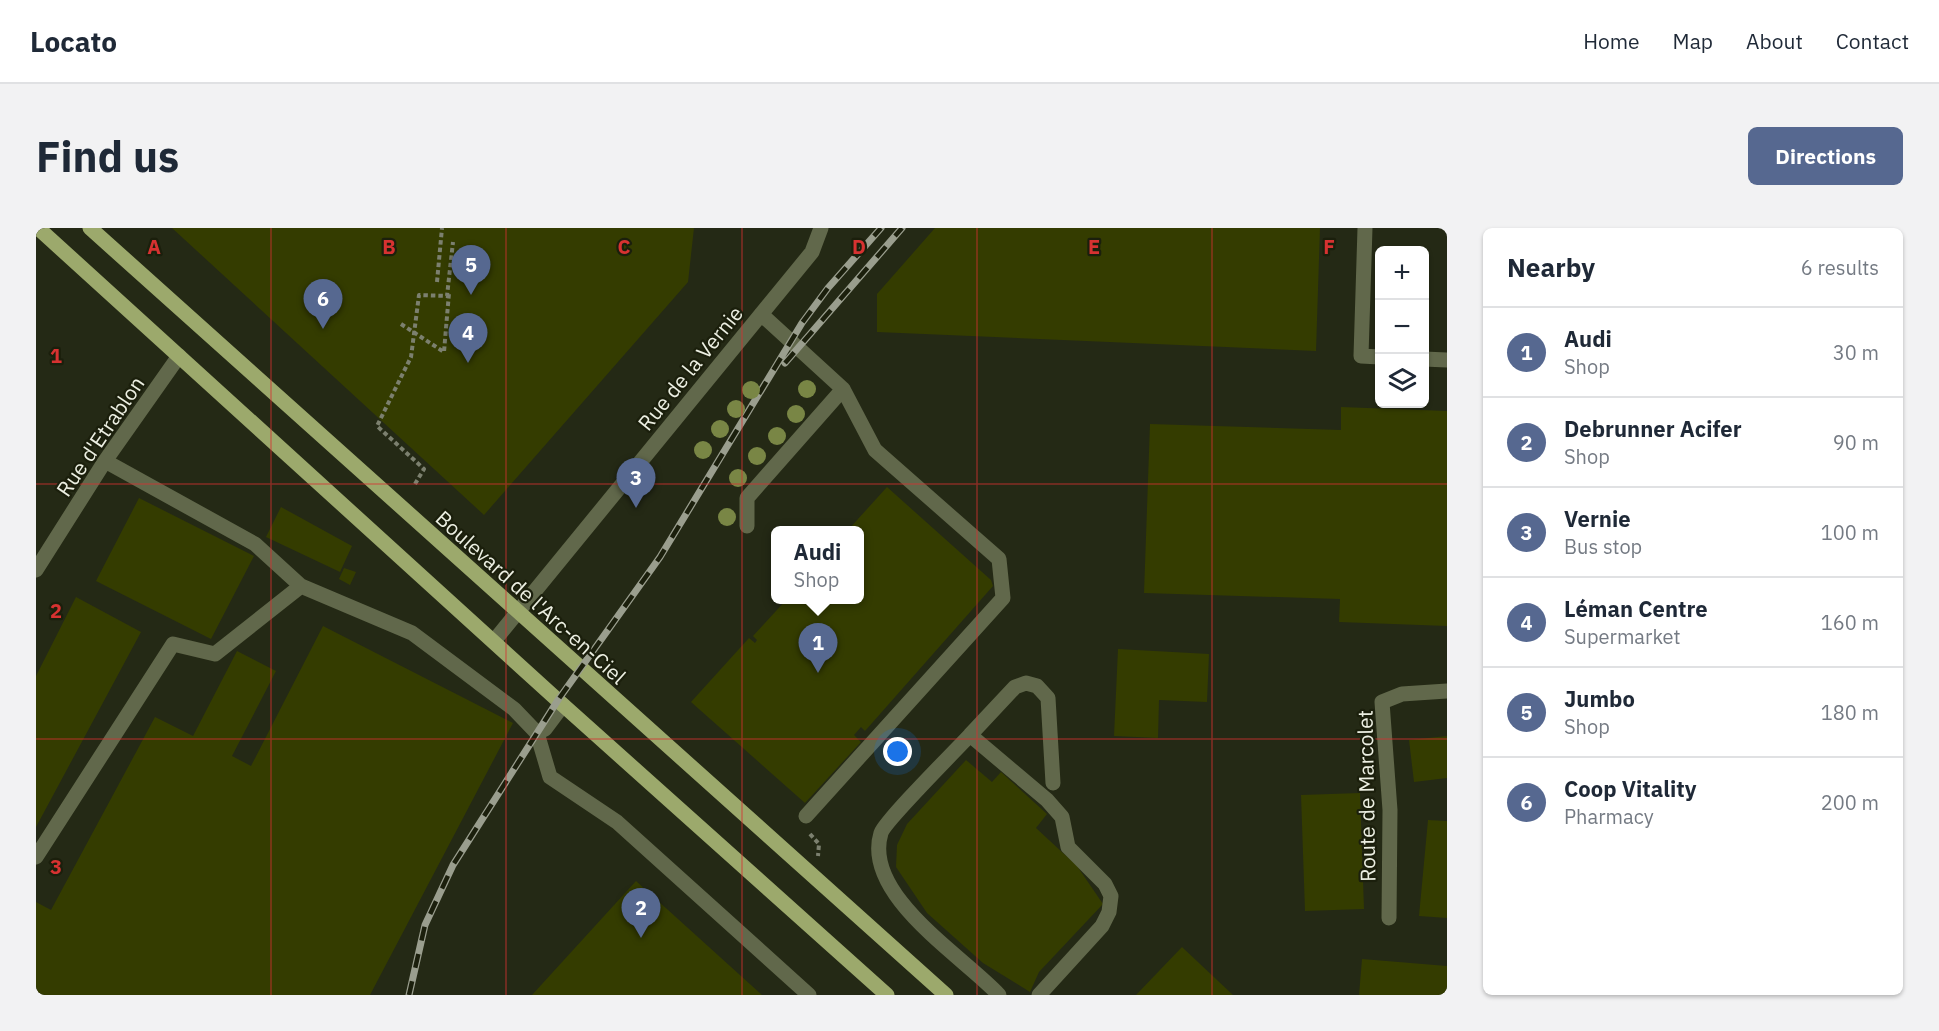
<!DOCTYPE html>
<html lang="en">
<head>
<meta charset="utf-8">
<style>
  :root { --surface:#fff; --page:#f2f2f3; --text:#1f2937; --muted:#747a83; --line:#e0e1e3; --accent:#566890 }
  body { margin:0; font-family:"IBM Plex Sans",sans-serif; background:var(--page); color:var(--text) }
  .controls { position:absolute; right:18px; top:18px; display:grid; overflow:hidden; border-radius:9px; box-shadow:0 2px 4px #0004 }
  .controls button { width:54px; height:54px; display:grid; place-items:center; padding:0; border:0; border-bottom:2px solid var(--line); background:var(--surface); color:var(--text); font:30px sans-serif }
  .you { position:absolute; left:862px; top:524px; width:21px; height:21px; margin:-15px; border:4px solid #fff; border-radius:50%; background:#1a73e8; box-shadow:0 0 0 9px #1a73e833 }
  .badge { display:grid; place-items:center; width:39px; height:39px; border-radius:50%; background:var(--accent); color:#fff; font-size:20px; font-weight:700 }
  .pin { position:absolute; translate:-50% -50px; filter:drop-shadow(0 2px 3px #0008) }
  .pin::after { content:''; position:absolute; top:32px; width:21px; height:18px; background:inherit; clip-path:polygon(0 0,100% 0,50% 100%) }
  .popup { position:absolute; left:735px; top:298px; width:93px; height:78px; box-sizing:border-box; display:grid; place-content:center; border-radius:9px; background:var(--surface); filter:drop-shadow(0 2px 4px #0005); font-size:20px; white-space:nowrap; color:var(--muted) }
  .popup b { font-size:22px; color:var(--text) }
  .popup::after { content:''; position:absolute; left:50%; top:100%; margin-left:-12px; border:12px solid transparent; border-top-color:var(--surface) }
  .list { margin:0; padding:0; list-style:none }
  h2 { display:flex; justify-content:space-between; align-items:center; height:78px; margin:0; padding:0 24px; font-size:26px }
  h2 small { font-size:20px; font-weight:400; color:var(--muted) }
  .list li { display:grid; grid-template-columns:39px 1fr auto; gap:18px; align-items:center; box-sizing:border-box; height:90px; padding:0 24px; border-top:2px solid var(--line) }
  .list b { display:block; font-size:22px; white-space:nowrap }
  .list p { margin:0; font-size:20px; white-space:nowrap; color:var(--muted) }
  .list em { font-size:20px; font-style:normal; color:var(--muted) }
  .icon { flex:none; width:33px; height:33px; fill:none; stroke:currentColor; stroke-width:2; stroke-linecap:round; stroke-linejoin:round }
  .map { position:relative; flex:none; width:1411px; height:767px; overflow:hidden; border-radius:9px }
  header { display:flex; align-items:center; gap:36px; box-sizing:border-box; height:84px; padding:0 30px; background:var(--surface); border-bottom:2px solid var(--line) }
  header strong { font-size:28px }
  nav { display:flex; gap:33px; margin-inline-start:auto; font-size:21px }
  .intro { display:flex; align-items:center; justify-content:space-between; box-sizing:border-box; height:144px; padding:0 36px }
  h1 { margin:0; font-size:42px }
  .button { padding:15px 27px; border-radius:9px; background:var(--accent); color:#fff; font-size:21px; font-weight:700 }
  main { display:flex; gap:36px; padding:0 36px }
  aside { flex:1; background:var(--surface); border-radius:9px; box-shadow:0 2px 4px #0004 }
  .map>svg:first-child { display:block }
  .building { fill:#343c00 }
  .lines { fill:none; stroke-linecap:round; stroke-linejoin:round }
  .path { stroke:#7c806f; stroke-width:4; stroke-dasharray:4.5 3; stroke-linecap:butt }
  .minor { stroke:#61684b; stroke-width:15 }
  .major { stroke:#9ca96c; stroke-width:15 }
  .rail-casing { stroke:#9a9e8e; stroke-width:7 }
  .rail { stroke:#1b1f0c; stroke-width:4.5; stroke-dasharray:14; stroke-linecap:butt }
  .tree { fill:#798645 }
  .grid { fill:none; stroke:#d73231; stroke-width:1.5; stroke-opacity:0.55 }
  .labels { text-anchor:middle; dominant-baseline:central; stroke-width:4.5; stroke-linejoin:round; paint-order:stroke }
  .street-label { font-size:21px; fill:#ecefe2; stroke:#1b1f0c }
  .grid-label { font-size:20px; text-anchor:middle; font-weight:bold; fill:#d73231; stroke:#1b1f0c; stroke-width:4.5; stroke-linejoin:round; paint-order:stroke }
</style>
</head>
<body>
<header>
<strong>Locato</strong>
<nav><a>Home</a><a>Map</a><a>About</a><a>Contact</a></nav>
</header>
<div class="intro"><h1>Find us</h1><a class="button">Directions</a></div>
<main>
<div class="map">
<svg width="1411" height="767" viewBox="0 0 1411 767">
  <rect width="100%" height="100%" fill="#242915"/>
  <path class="building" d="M136,0H658L652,54L448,287Z
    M899,0H1284L1280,123L841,104V66Z
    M1305,179L1411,183V398L1303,394L1304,371L1108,365L1114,196L1305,202Z
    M851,259L955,352L957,358L829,503L825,499L818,507L825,514L769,575L655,474L713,410L719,415L721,412L717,408L750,372H824V302H812Z
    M103,270L218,328L175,411L60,353Z
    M245,279L316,318L304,344L230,309Z
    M308,340L320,344L314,357L303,351Z
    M40,369L105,404L0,599V448Z
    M287,398L477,495L334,767H0V674L15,682L119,489L157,508L201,423L240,443L196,528L215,538Z
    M1082,421L1173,426L1171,474L1123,472L1122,510L1078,508Z
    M1411,508V550L1378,554L1373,512Z
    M930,532L956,554L965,544L1011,586L1000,600L1041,638L1067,676L1003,744L994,764L947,735L891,685L860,639L861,617L871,596Z
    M1324,565L1328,681L1269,683L1265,567Z
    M1392,592L1411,593V690L1383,688Z
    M600,653L726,767H496Z
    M1146,719L1197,767H1100Z
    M1326,731L1411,738V767H1323Z"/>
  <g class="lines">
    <path class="path" d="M401,54L406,0
      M365,96L408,124L413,65
      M379,256L388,241L341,198L375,129L383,67L411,68L417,14
      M774,606L783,616L782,628"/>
    <path class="minor" d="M1329,0L1325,128L1344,129
      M725,86L807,161L839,222L963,331L967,370L770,588
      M1388,131L1411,132
      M69,233L219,316L265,358L376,405L478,481L501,505L514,549L581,594L773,767
      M711,298V270L807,161
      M0,342L69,233L143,128
      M458,413L776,24L785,0
      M501,505L509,501L527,477
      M934,507L979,459L990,455L1001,458L1012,470L1017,555
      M0,629L137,416L179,426L265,358
      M1353,690L1354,582L1346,474L1366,466L1411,463
      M963,767C927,728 826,667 845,605C849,593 920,522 934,507L1011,572L1026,589L1032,619L1069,656L1075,668L1073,684L1066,698L1003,767"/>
    <path class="major" d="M2,0L527,477L851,767
      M54,0L910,767"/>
    <defs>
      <path id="rail" d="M749,135L866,0
        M373,767L389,697L417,637L522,472L624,329L766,95L792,60L845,0"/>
    </defs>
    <use href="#rail" class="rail-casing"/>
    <use href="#rail" class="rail"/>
  </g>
  <g class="tree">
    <circle cx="771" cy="161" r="9"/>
    <circle cx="715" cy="162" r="9"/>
    <circle cx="700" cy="181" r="9"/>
    <circle cx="760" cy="186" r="9"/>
    <circle cx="684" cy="201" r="9"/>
    <circle cx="741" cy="208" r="9"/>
    <circle cx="667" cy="222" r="9"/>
    <circle cx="721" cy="228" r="9"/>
    <circle cx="702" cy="250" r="9"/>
    <circle cx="691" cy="289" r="9"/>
  </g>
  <path class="grid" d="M235,0V767M470,0V767M706,0V767M941,0V767M1176,0V767M0,256H1411M0,511H1411"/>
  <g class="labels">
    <g class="street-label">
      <text transform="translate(654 140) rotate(-51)">Rue de la Vernie</text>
      <text transform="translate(64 208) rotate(-56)">Rue d'Etrablon</text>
      <text transform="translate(495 369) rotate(42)">Boulevard de l'Arc-en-Ciel</text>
      <text transform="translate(1330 568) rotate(-91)">Route de Marcolet</text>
    </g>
  </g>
  <g class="grid-label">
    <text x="118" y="26">A</text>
    <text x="353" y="26">B</text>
    <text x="588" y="26">C</text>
    <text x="823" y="26">D</text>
    <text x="1058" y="26">E</text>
    <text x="1293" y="26">F</text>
    <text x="20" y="135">1</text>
    <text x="20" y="390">2</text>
    <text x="20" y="646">3</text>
  </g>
</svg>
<div class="controls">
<button>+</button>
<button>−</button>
<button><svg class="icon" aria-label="layers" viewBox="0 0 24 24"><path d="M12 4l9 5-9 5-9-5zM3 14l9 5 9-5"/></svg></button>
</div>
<div class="you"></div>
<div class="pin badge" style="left:782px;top:445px">1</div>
<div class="popup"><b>Audi</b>Shop</div>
<div class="pin badge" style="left:605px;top:710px">2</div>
<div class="pin badge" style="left:600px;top:280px">3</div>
<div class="pin badge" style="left:432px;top:135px">4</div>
<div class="pin badge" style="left:435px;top:67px">5</div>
<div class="pin badge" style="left:287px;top:101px">6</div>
</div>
<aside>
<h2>Nearby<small>6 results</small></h2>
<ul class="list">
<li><span class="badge">1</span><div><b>Audi</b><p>Shop</p></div><em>30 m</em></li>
<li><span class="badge">2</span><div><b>Debrunner Acifer</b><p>Shop</p></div><em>90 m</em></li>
<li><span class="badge">3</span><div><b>Vernie</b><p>Bus stop</p></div><em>100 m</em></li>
<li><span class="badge">4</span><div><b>Léman Centre</b><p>Supermarket</p></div><em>160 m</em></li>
<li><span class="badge">5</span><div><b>Jumbo</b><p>Shop</p></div><em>180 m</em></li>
<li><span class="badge">6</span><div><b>Coop Vitality</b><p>Pharmacy</p></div><em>200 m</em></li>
</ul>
</aside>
</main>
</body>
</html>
